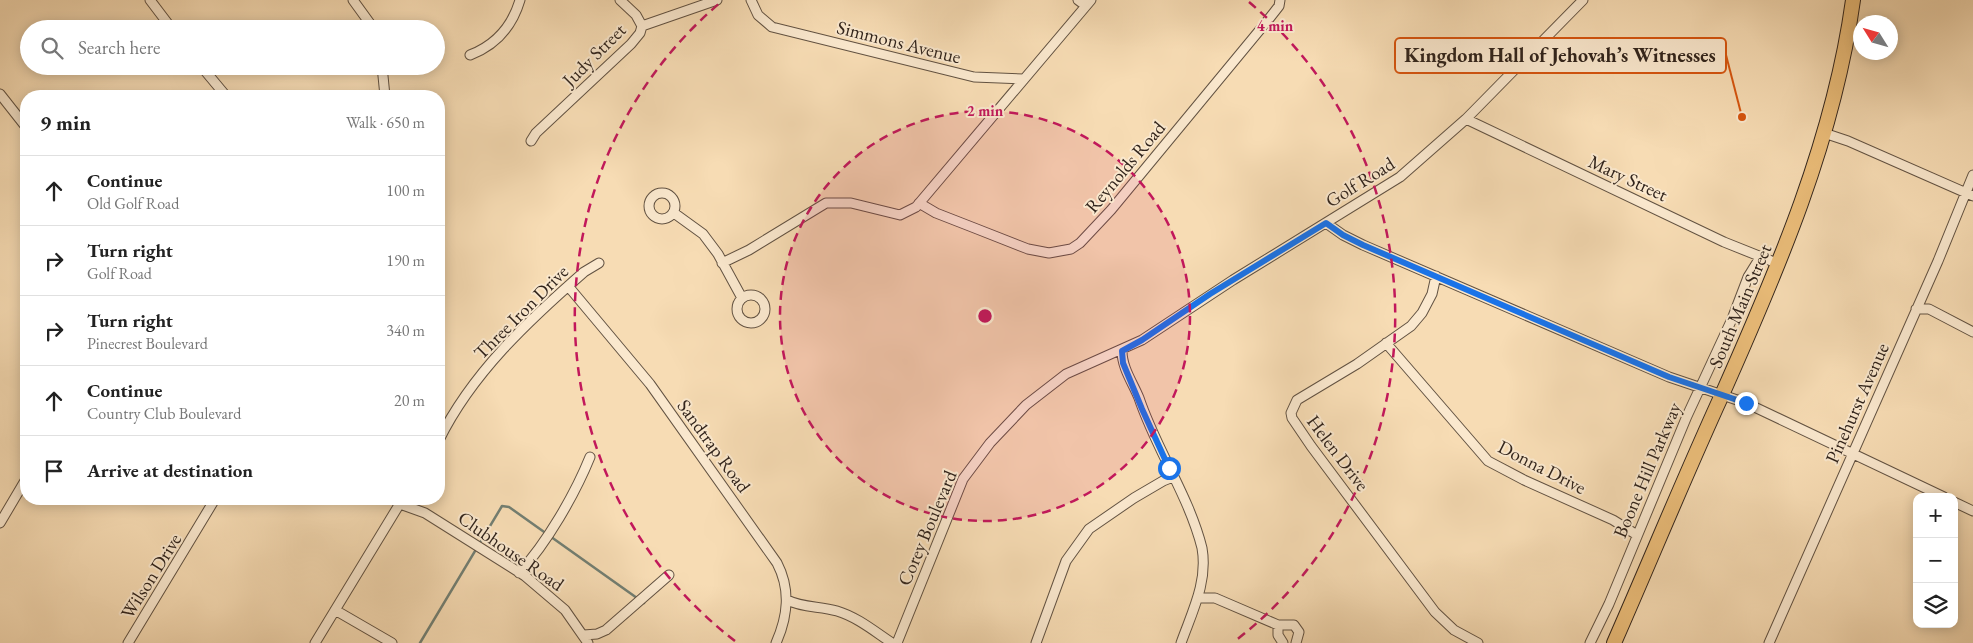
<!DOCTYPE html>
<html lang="en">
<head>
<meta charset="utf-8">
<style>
  :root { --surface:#fff; --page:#f6f6f6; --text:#222; --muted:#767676; --line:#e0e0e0 }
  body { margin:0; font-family:"EB Garamond",serif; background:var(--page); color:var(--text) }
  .controls { position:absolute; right:15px; bottom:15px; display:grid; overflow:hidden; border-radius:10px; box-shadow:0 2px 12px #0003 }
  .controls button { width:45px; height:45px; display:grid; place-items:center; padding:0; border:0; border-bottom:1px solid var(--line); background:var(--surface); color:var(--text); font:25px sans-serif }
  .compass { position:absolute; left:1853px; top:15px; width:45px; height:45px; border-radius:50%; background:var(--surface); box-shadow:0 2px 12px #0003; rotate:307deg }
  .stop { position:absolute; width:15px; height:15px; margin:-11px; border:4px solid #1a73e8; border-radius:50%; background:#fff }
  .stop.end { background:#1a73e8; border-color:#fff; box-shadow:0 1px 5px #0008 }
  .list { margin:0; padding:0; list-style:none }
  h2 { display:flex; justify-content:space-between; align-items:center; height:65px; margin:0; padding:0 20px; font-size:21px }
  h2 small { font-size:16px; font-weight:400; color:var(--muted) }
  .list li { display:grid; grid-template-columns:32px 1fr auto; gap:15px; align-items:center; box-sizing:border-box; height:70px; padding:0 20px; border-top:1px solid var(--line) }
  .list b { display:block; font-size:19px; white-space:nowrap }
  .list p { margin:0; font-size:16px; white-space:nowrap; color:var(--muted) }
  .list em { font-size:16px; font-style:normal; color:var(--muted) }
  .icon { flex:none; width:28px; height:28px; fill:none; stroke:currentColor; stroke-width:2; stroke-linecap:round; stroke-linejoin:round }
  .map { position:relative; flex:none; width:1973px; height:643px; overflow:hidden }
  .search { position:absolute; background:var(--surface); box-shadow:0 2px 12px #0003; left:20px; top:20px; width:425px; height:55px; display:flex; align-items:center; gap:12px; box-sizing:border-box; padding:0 18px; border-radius:28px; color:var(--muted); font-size:19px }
  .panel { position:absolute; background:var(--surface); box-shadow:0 2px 12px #0003; left:20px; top:90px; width:425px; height:415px; border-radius:20px }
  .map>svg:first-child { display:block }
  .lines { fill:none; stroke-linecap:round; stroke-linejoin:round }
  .stream { stroke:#727f73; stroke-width:2.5 }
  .street-casing { stroke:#625242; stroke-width:11 }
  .primary-casing { stroke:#31241c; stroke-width:16 }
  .street { stroke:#fae8ce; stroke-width:9 }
  .primary { stroke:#ecbe7a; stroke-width:14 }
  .route { stroke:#1a73e8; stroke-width:6 }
  .ring { fill:none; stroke:#c2185b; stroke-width:2.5; stroke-dasharray:9 6 }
  .labels { text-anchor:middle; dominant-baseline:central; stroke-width:4; stroke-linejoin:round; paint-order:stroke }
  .street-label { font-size:19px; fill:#31241c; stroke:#fae8ce }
  .centre { fill:#c2185b; stroke:#fae8ce; stroke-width:2.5 }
  .ring-label { font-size:15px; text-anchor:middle; font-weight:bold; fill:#c2185b; stroke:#fae8ce; stroke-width:4; stroke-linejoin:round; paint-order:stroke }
  .leader { fill:none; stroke:#d6540e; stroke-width:2 }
  .callout-dot { fill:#d6540e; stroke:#fae8ce; stroke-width:2 }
  .callout { fill:#fae8ce; stroke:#d6540e; stroke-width:2 }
  .callout-label { font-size:20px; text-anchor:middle; font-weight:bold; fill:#31241c }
</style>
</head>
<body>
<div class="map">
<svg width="1973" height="643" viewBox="0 0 1973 643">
  <rect width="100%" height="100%" fill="#f7dcb4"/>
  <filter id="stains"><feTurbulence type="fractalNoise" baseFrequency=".004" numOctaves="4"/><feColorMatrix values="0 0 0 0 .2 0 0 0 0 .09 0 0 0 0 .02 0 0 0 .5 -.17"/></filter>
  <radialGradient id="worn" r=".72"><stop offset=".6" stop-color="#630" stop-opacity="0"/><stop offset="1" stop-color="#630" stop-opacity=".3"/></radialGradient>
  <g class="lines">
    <path class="stream" d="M420,643L502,506L509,507L644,603"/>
    <defs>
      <path id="street" d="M150,0L172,29
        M353,0L374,29
        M620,0L636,15L642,26
        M751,0L758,15L772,27L974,77L1024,79
        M1078,0L1086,6
        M470,55C496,45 512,27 520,0
        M201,66L226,96
        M382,66L385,96
        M0,94L26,127
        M1466,119L1724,242L1779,264
        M1824,133L1848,141L1973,196
        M531,141L536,133L631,44L640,33L642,26L717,0
        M649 206a13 13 0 1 1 26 0a13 13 0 1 1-26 0Z
        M919,203L936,213L977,229L1028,249L1049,253L1071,249L1080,243L1111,210L1268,20L1279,6L1280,0
        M674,213L703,234L718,254L742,298
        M1326,223L1343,235L1363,245L1669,377L1746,403L1944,497
        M722,263L749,250L826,203H851L900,215L916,207L1091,0
        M1436,276L1432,294L1422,313L1411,326L1357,364L1297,400L1291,413L1292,418L1311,446L1435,612L1454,630L1478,643
        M568,286L650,384L777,563C791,590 788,616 776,643
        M737 309a14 14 0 1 1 28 0a14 14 0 1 1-28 0Z
        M1916,309H1929L1973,332
        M1386,343L1488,461L1524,480L1613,520L1637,535
        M1122,351C1122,368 1133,383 1139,398C1156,449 1189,496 1202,548C1208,582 1192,612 1181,643
        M439,440C472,373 528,321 584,272L599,263
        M1954,502L1973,511
        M400,504L425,513L525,576L565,610L588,643
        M0,523L26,479
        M519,573C547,543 575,494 590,457
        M1199,598H1215L1278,625H1294L1299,632L1296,643
        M787,600C803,608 820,606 837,611C857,617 874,631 892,643
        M335,610L392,643
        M1278,625V635L1283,643
        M584,635L597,634L606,630L669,575
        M128,643L215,499
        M315,643L402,500
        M897,643L963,479L990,443L1026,405L1066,374L1142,340L1233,280L1400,177L1466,119L1583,0
        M1036,643L1066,561L1089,529L1134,498L1163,481L1173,477
        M1590,643L1609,604L1687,416L1732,319L1748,277L1761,256
        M1769,643L1938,261L1973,175"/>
      <path id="primary" d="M1614,643C1650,561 1684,478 1721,397C1778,269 1834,139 1853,0"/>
    </defs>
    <use href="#street" class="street-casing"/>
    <use href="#primary" class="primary-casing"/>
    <use href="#street" class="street"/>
    <use href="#primary" class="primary"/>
  </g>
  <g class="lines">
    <path class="route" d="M1169,468L1142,409L1123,363L1122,351L1142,340L1210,294L1326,223L1343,235L1363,245L1669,377L1746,403"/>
  </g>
  <circle cx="985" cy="316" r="205" fill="#c2185b" fill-opacity=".12"/>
  <g class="ring">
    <circle cx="985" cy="316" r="205"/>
    <path d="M735 641A410 410 0 0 1 721 2M1249 2A410 410 0 0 1 1235 641"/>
  </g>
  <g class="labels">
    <g class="street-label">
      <text transform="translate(899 42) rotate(14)">Simmons Avenue</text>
      <text transform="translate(594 55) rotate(-45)">Judy Street</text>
      <text transform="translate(1125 167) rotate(-50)">Reynolds Road</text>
      <text transform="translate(1628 178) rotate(25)">Mary Street</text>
      <text transform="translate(1360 182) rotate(-32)">Golf Road</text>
      <text transform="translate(1740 306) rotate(-67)">South Main Street</text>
      <text transform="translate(521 312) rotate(-45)">Three Iron Drive</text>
      <text transform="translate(1857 403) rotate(-66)">Pinehurst Avenue</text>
      <text transform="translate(714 446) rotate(54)">Sandtrap Road</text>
      <text transform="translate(1338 453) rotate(53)">Helen Drive</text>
      <text transform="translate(1542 467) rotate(27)">Donna Drive</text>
      <text transform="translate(1647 470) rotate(-67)">Boone Hill Parkway</text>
      <text transform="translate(927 528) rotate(-67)">Corey Boulevard</text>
      <text transform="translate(511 551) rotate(35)">Clubhouse Road</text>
      <text transform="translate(151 576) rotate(-58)">Wilson Drive</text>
    </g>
  </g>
  <circle cx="985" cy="316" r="8" class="centre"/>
  <g class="ring-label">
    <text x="1275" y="31">4 min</text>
    <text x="985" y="116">2 min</text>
  </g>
  <path class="leader" d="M1742 117L1726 55"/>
  <circle class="callout-dot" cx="1742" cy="117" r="5"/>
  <rect class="callout" x="1395" y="38" width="331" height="35" rx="5"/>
  <g class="callout-label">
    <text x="1560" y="62">Kingdom Hall of Jehovah’s Witnesses</text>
  </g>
  <rect width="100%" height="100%" filter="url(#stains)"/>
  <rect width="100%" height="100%" fill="url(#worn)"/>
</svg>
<div class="controls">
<button>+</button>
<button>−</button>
<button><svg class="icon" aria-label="layers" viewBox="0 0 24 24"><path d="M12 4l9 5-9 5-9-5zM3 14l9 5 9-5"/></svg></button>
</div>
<svg class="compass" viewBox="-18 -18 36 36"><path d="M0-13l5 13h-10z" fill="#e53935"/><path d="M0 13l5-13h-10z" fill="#767676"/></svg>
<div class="stop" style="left:1169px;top:468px"></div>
<div class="stop end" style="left:1746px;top:403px"></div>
<div class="search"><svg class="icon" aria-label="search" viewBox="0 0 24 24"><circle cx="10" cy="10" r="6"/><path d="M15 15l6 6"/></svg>Search here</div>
<section class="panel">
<h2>9 min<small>Walk · 650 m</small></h2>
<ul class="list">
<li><svg class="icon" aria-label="ahead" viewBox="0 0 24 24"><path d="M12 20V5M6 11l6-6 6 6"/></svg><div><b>Continue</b><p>Old Golf Road</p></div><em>100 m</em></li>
<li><svg class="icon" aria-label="right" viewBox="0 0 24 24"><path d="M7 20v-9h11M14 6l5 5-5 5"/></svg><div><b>Turn right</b><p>Golf Road</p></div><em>190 m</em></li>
<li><svg class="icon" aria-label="right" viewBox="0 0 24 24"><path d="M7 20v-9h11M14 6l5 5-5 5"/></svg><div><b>Turn right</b><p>Pinecrest Boulevard</p></div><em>340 m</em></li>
<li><svg class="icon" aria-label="ahead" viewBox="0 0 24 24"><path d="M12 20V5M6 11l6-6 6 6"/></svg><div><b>Continue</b><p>Country Club Boulevard</p></div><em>20 m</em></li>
<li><svg class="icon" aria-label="arrive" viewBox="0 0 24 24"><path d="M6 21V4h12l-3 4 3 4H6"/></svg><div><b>Arrive at destination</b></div></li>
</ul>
</section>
</div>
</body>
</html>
